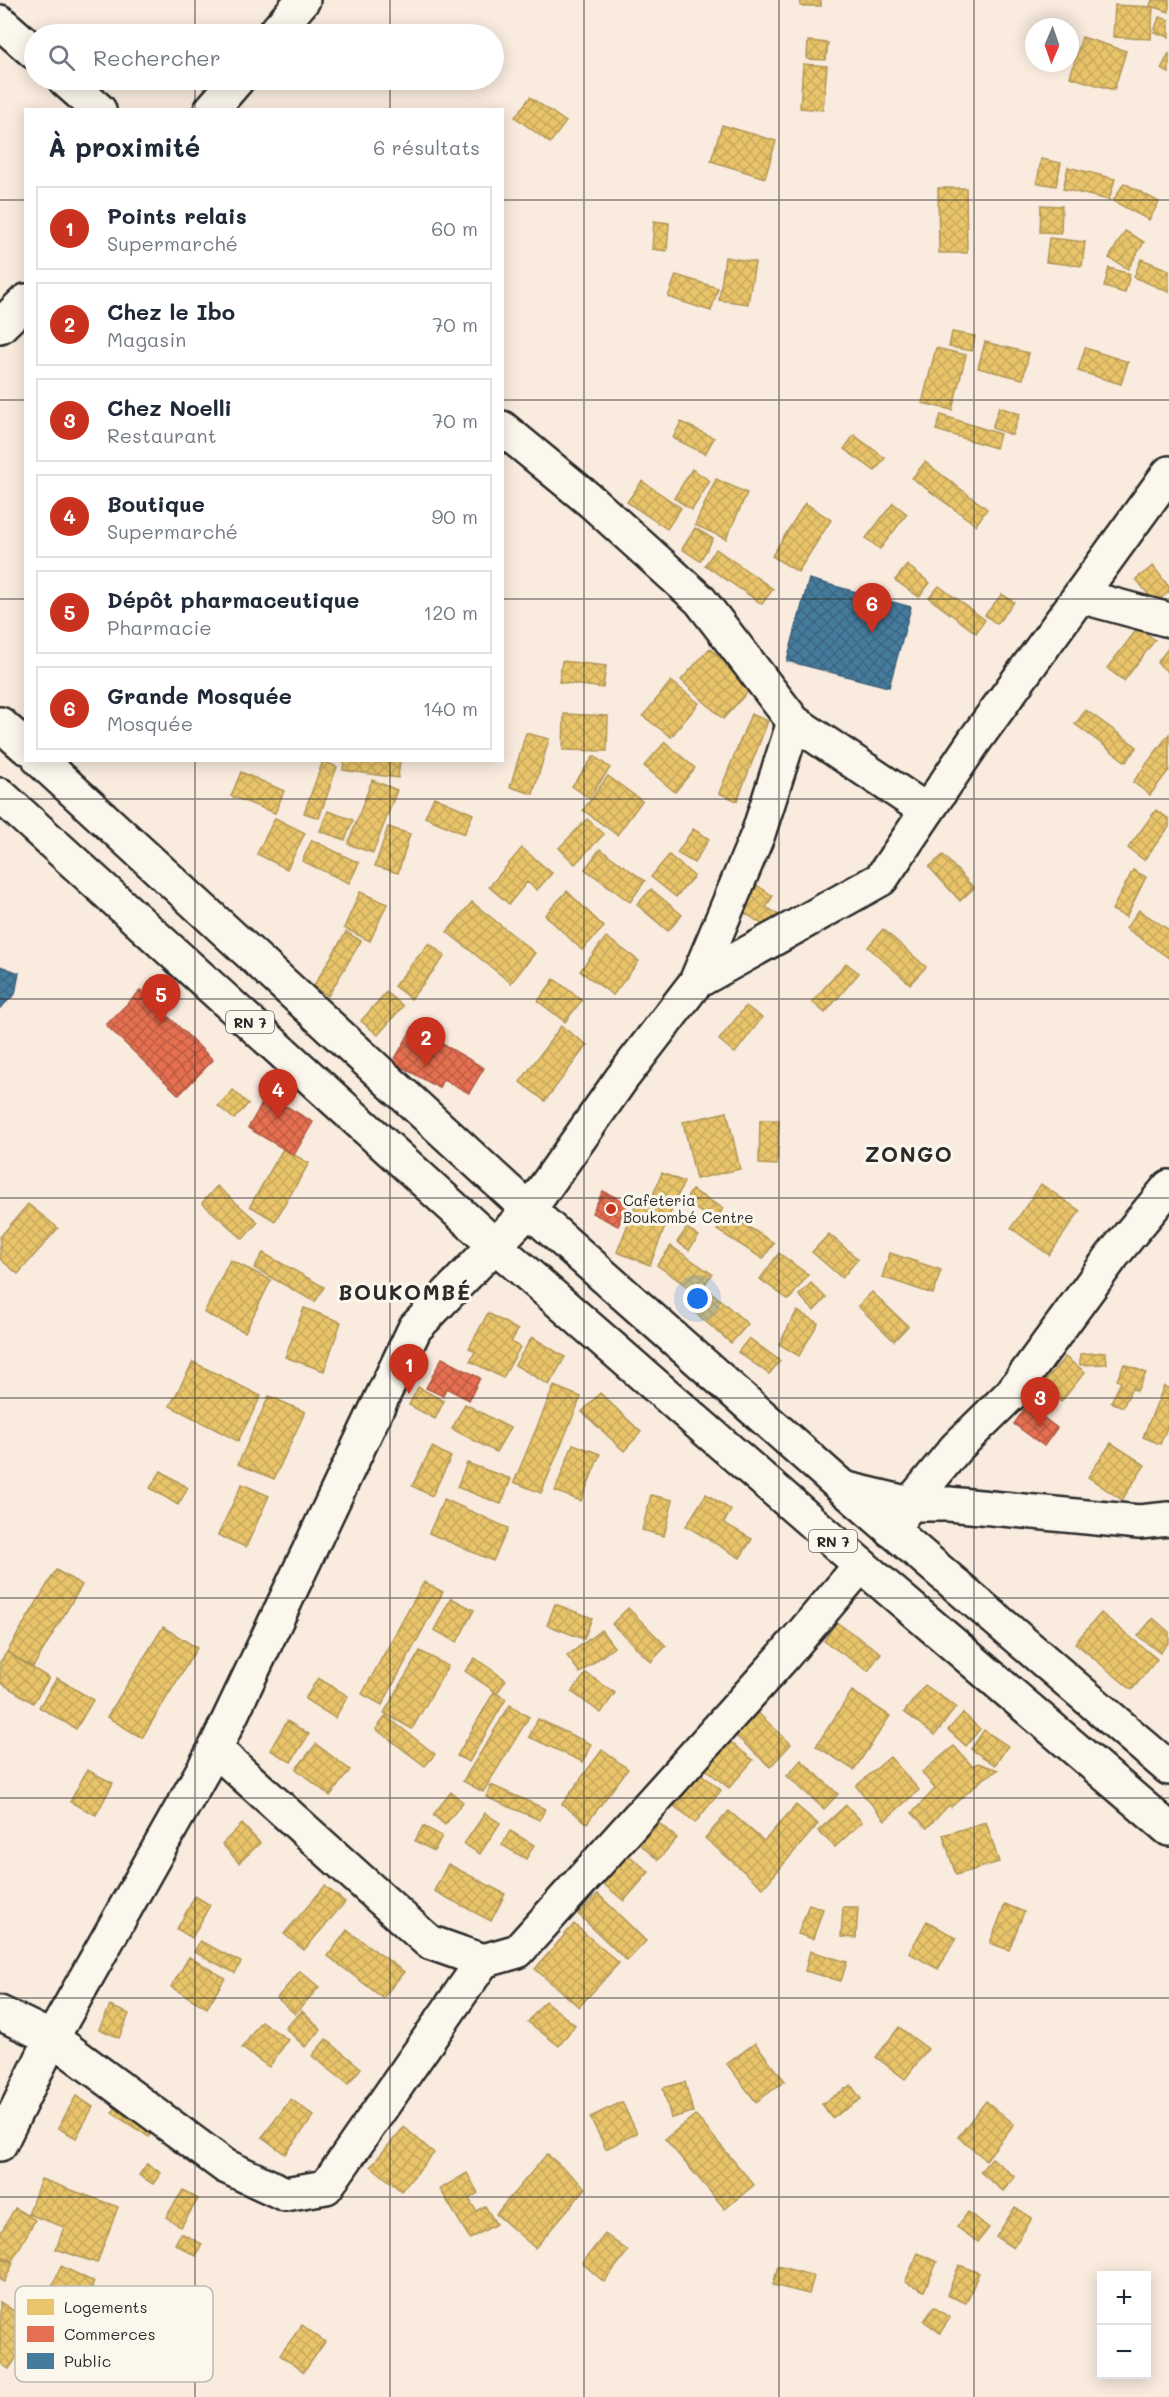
<!DOCTYPE html>
<html lang="fr">
<head>
<meta charset="utf-8">
<style>
  :root { --surface:#fff; --page:#f6f6f7; --text:#1f2937; --muted:#747a83; --line:#e0e1e3; --accent:#c8321e }
  body { margin:0; font-family:Mali,sans-serif; background:var(--page); color:var(--text) }
  .controls { position:absolute; right:18px; bottom:18px; display:grid; overflow:hidden; border-radius:0px; box-shadow:0 3px 15px #0003 }
  .controls button { width:54px; height:54px; display:grid; place-items:center; padding:0; border:0; border-bottom:2px solid var(--line); background:var(--surface); color:var(--text); font:30px sans-serif }
  .compass { position:absolute; left:1025px; top:18px; width:54px; height:54px; border-radius:50%; background:var(--surface); box-shadow:0 3px 15px #0003; rotate:182deg }
  .you { position:absolute; left:698px; top:1299px; width:21px; height:21px; margin:-15px; border:4px solid #fff; border-radius:50%; background:#1a73e8; box-shadow:0 0 0 9px #1a73e833 }
  .badge { display:grid; place-items:center; width:39px; height:39px; border-radius:50%; background:var(--accent); color:#fff; font-size:20px; font-weight:700 }
  .pin { position:absolute; translate:-50% -50px; filter:drop-shadow(0 2px 3px #0008) }
  .pin::after { content:''; position:absolute; top:32px; width:21px; height:18px; background:inherit; clip-path:polygon(0 0,100% 0,50% 100%) }
  .list { margin:0; padding:0; list-style:none }
  h2 { display:flex; justify-content:space-between; align-items:center; height:78px; margin:0; padding:0 24px; font-size:26px }
  h2 small { font-size:20px; font-weight:400; color:var(--muted) }
  .list li { display:grid; grid-template-columns:39px 1fr auto; gap:18px; align-items:center; box-sizing:border-box; height:84px; margin:0 12px 12px; padding:0 12px; border:2px solid var(--line); border-radius:0px }
  .list b { display:block; font-size:22px; white-space:nowrap }
  .list p { margin:0; font-size:20px; white-space:nowrap; color:var(--muted) }
  .list em { font-size:20px; font-style:normal; color:var(--muted) }
  .icon { flex:none; width:33px; height:33px; fill:none; stroke:currentColor; stroke-width:2; stroke-linecap:round; stroke-linejoin:round }
  .map { position:relative; flex:none; width:1169px; height:2397px; overflow:hidden }
  .search { position:absolute; background:var(--surface); box-shadow:0 3px 15px #0003; left:24px; top:24px; width:480px; height:66px; display:flex; align-items:center; gap:15px; box-sizing:border-box; padding:0 21px; border-radius:33px; color:var(--muted); font-size:22px }
  .panel { position:absolute; background:var(--surface); box-shadow:0 3px 15px #0003; left:24px; top:108px; width:480px; height:654px; border-radius:0px }
  .map>svg:first-child { display:block }
  .homes { fill:url(#homes-cross-hatch); stroke:#b09657; stroke-width:1.5 }
  .shops { fill:url(#shops-cross-hatch); stroke:#af5b46; stroke-width:1.5 }
  .public { fill:url(#public-cross-hatch); stroke:#3d637b; stroke-width:1.5 }
  .lines { fill:none; stroke-linecap:round; stroke-linejoin:round }
  .street-casing { stroke:#2b2b2b; stroke-width:38 }
  .secondary-casing { stroke:#2b2b2b; stroke-width:38 }
  .primary-casing { stroke:#2b2b2b; stroke-width:38 }
  .street { stroke:#fbf7ec; stroke-width:33 }
  .secondary { stroke:#fbf7ec; stroke-width:33 }
  .primary { stroke:#fbf7ec; stroke-width:33 }
  .grid { fill:none; stroke:#2b2b2b; stroke-width:1.5; stroke-opacity:0.55 }
  .poi-dot { fill:#c8321e; stroke:#fbf7ec; stroke-width:2 }
  .labels { text-anchor:middle; dominant-baseline:central; stroke-width:6; stroke-linejoin:round; paint-order:stroke }
  .shield { fill:#fbf7ec; stroke:#696865; stroke-width:1.5 }
  .shield-label { font-size:14px; font-weight:bold; fill:#2b2b2b }
  .poi-label { font-size:15px; fill:#2b2b2b; stroke:#fbf7ec; text-anchor:start }
  .district-label { font-size:21px; font-weight:bold; letter-spacing:1.5px; fill:#2b2b2b; stroke:#fbf7ec }
  .key { fill:#fbf7ec; stroke:#bdbab2; stroke-width:1.5 }
  .key-label { font-size:16px; fill:#2b2b2b }
</style>
</head>
<body>
<div class="map">
<svg width="1169" height="2397" viewBox="0 0 1169 2397">
  <defs>
    <pattern id="homes-cross-hatch" width="8" height="8" patternUnits="userSpaceOnUse" patternTransform="scale(1.5)"><rect width="8" height="8" fill="#e9c46a"/><path d="M0 0l8 8M0 8l8-8" fill="none" stroke="#c8a95c"/></pattern>
    <pattern id="shops-cross-hatch" width="8" height="8" patternUnits="userSpaceOnUse" patternTransform="scale(1.5)"><rect width="8" height="8" fill="#e76f51"/><path d="M0 0l8 8M0 8l8-8" fill="none" stroke="#bb5b43"/></pattern>
    <pattern id="public-cross-hatch" width="8" height="8" patternUnits="userSpaceOnUse" patternTransform="scale(1.5)"><rect width="8" height="8" fill="#457b9d"/><path d="M0 0l8 8M0 8l8-8" fill="none" stroke="#3a6580"/></pattern>
  </defs>
  <rect width="100%" height="100%" fill="#f9ebde"/>
  <filter id="ink" filterUnits="userSpaceOnUse"><feTurbulence type="fractalNoise" baseFrequency=".0167" numOctaves="2"/><feDisplacementMap in="SourceGraphic" scale="12" xChannelSelector="R" yChannelSelector="G"/><feConvolveMatrix kernelMatrix="1 2 1 2 8 2 1 2 1" color-interpolation-filters="sRGB"/></filter>
  <g filter="url(#ink)">
    <path class="homes" d="M800,0H821V6H800Z
      M1152,0H1169V12L1150,6Z
      M1115,5L1153,7L1151,39L1113,37Z
      M1159,17L1169,20V37L1154,32Z
      M1082,37L1126,51L1114,90L1070,77Z
      M808,41L828,43L826,60L807,59Z
      M1169,53V73L1161,69Z
      M803,64L827,66L823,110L800,108Z
      M530,97L566,122L550,143L515,117Z
      M722,125L776,141L765,178L711,161Z
      M1041,159L1061,163L1056,186L1037,183Z
      M1068,167L1115,179L1109,200L1063,189Z
      M1124,183L1159,202L1149,220L1113,201Z
      M938,188H966L967,253H939Z
      M1041,205L1062,206L1061,233L1040,232Z
      M654,221L669,223L667,251L652,249Z
      M1125,231L1144,242L1128,269L1109,258Z
      M1049,238L1085,242L1082,266L1046,262Z
      M725,257L755,262L748,304L719,300Z
      M1141,259L1169,270V292L1134,277Z
      M1109,268L1130,274L1125,293L1104,287Z
      M676,275L718,288L711,311L668,297Z
      M952,332L975,336L972,351L949,347Z
      M985,342L1029,353L1023,379L978,368Z
      M936,348L966,355L952,410L922,403Z
      M1085,348L1128,362L1121,384L1078,371Z
      M999,407L1020,414L1012,435L992,428Z
      M941,415L1000,434L996,448L936,430Z
      M681,422L714,438L705,454L673,438Z
      M854,435L885,458L875,471L844,449Z
      M925,462L987,509L976,525L912,478Z
      M692,469L710,481L692,510L674,498Z
      M716,479L747,493L726,539L695,525Z
      M642,481L681,508L667,529L627,502Z
      M805,503L831,520L798,572L772,556Z
      M893,503L907,514L880,549L866,538Z
      M695,528L713,539L700,561L682,549Z
      M716,549L773,589L762,604L705,565Z
      M907,565L930,583L919,597L895,580Z
      M1153,566L1169,587V592L1155,603L1136,579Z
      M939,586L985,620L976,633L929,598Z
      M1002,594L1014,602L997,624L985,615Z
      M1138,628L1155,640L1124,681L1107,668Z
      M1169,647V673L1157,663Z
      M710,648L752,687L723,719L681,680Z
      M562,661L606,666L603,688L559,682Z
      M671,681L699,703L671,737L643,716Z
      M1086,710L1137,747L1126,762L1075,724Z
      M564,714L608,716L607,751L563,750Z
      M751,714L768,721L737,801L719,793Z
      M526,733L549,739L533,794L510,787Z
      M1169,734V770L1150,795L1133,782Z
      M665,742L695,768L675,792L644,766Z
      M594,756L610,768L589,798L572,786Z
      M344,760H400L398,778L343,770Z
      M323,761L337,767L319,818L304,813Z
      M241,772L284,791L275,813L231,796Z
      M608,776L642,801L617,835L583,810Z
      M372,780L397,790L373,853L348,844Z
      M434,797L473,814L464,834L425,817Z
      M1156,810L1169,819V827L1144,860L1128,848Z
      M328,811L353,820L345,840L320,831Z
      M275,818L305,833L287,869L257,854Z
      M587,819L604,834L575,864L559,848Z
      M388,827L410,834L398,873L375,866Z
      M693,829L709,839L694,863L677,853Z
      M312,840L359,863L349,883L302,861Z
      M522,848L552,873L537,890L527,882L509,904L489,887Z
      M600,849L645,881L630,902L585,869Z
      M669,855L694,876L676,897L651,877Z
      M943,855L974,888L960,901L929,867Z
      M1133,870L1146,877L1126,917L1112,910Z
      M752,882L773,896L766,907L782,917L772,931L735,906Z
      M651,889L682,915L668,931L637,905Z
      M567,891L604,927L582,950L545,915Z
      M360,892L387,904L370,941L344,928Z
      M472,902L535,953L511,983L447,932Z
      M1139,910L1169,930V958L1126,928Z
      M883,929L926,967L910,984L868,947Z
      M346,932L361,941L328,996L313,987Z
      M606,937L639,961L613,995L580,971Z
      M429,943L445,956L411,999L394,986Z
      M846,963L859,973L825,1013L812,1002Z
      M554,979L582,1000L565,1022L538,1001Z
      M386,992L403,1006L378,1035L361,1021Z
      M746,1006L762,1018L735,1053L719,1040Z
      M561,1026L587,1045L545,1101L520,1082Z
      M233,1090L248,1104L234,1119L218,1106Z
      M727,1112L740,1169L696,1179L683,1122Z
      M760,1120H779L777,1165L759,1164Z
      M283,1149L309,1163L275,1221L250,1206Z
      M662,1173L684,1182L673,1206L652,1197Z
      M1041,1184L1080,1211L1049,1255L1011,1228Z
      M217,1186L258,1222L243,1239L202,1203Z
      M692,1190L723,1208L716,1221L684,1202Z
      M639,1196L672,1209L650,1265L617,1252Z
      M28,1204L58,1228L18,1274L0,1259V1237Z
      M728,1214L774,1243L763,1259L717,1230Z
      M687,1228L699,1236L689,1250L677,1242Z
      M829,1234L858,1259L842,1278L812,1252Z
      M671,1246L712,1274L698,1294L657,1265Z
      M263,1253L324,1287L315,1302L254,1268Z
      M779,1253L808,1275L789,1300L760,1279Z
      M890,1253L941,1270L933,1294L882,1277Z
      M230,1260L271,1280L245,1332L204,1313Z
      M811,1283L826,1298L814,1311L799,1295Z
      M710,1291L748,1324L731,1343L693,1311Z
      M872,1292L908,1326L894,1341L858,1306Z
      M304,1308L341,1322L324,1371L285,1357Z
      M797,1311L818,1323L799,1356L779,1344Z
      M488,1313L518,1330L511,1342L520,1347L503,1378L470,1361L475,1352L469,1348Z
      M532,1337L565,1357L549,1385L515,1365Z
      M749,1338L780,1361L769,1374L738,1352Z
      M1106,1352L1107,1364L1080,1365V1354Z
      M1065,1357L1085,1372L1061,1402L1041,1386Z
      M193,1362L261,1396L238,1441L170,1406Z
      M1124,1364L1146,1373L1137,1391L1132,1388L1123,1407L1111,1402L1121,1382L1117,1380Z
      M554,1386L581,1397L541,1493L514,1482Z
      M1164,1386L1169,1388V1423L1160,1444L1143,1437Z
      M418,1387L444,1401L435,1419L409,1405Z
      M600,1393L641,1432L624,1451L582,1412Z
      M269,1396L305,1412L274,1479L238,1464Z
      M465,1404L510,1428L496,1452L452,1429Z
      M1111,1443L1145,1465L1122,1500L1088,1477Z
      M573,1444L600,1454L581,1501L555,1491Z
      M432,1447L451,1457L432,1496L412,1486Z
      M467,1463L511,1479L501,1504L457,1487Z
      M161,1471L188,1488L178,1505L150,1488Z
      M242,1484L269,1496L246,1547L218,1535Z
      M706,1494L731,1510L724,1523L752,1539L740,1558L686,1526Z
      M651,1495L673,1500L664,1536L642,1530Z
      M444,1499L508,1528L493,1561L429,1533Z
      M56,1570L82,1585L33,1667L7,1652Z
      M424,1582L443,1592L382,1705L362,1694Z
      M451,1598L474,1610L457,1642L434,1630Z
      M555,1604L592,1618L584,1639L547,1625Z
      M628,1608L666,1646L651,1662L612,1624Z
      M1101,1613L1157,1659L1132,1690L1075,1643Z
      M1153,1618L1169,1632V1642L1160,1653L1138,1636Z
      M836,1622L881,1653L868,1671L824,1641Z
      M163,1627L197,1648L142,1738L107,1717Z
      M601,1630L614,1647L580,1673L567,1656Z
      M420,1651L448,1666L412,1729L384,1713Z
      M7,1652L49,1678L33,1703L0,1682V1662Z
      M475,1658L506,1680L497,1693L465,1671Z
      M586,1673L615,1693L601,1713L572,1692Z
      M57,1678L93,1700L76,1729L39,1707Z
      M318,1678L348,1696L335,1718L305,1699Z
      M925,1685L956,1707L935,1735L904,1712Z
      M852,1691L890,1716L854,1770L816,1746Z
      M494,1692L506,1699L469,1762L457,1756Z
      M510,1705L529,1717L483,1792L463,1781Z
      M757,1712L791,1744L770,1767L736,1736Z
      M963,1713L980,1729L966,1746L948,1730Z
      M386,1716L435,1754L425,1766L376,1729Z
      M538,1719L591,1744L583,1762L529,1737Z
      M287,1721L309,1734L291,1762L270,1750Z
      M984,1730L1008,1746L995,1765L971,1749Z
      M728,1740L753,1760L729,1788L704,1768Z
      M316,1744L350,1770L330,1796L296,1769Z
      M954,1746L972,1766L978,1763L998,1770L983,1779L951,1807L949,1805L927,1828L912,1813L935,1789L922,1772Z
      M602,1750L628,1769L587,1823L562,1804Z
      M890,1757L919,1790L885,1820L856,1786Z
      M801,1760L838,1794L824,1809L787,1776Z
      M87,1770L113,1783L96,1815L70,1802Z
      M701,1774L721,1790L695,1823L674,1806Z
      M491,1785L545,1809L540,1820L486,1797Z
      M451,1792L463,1802L445,1825L433,1815Z
      M796,1805L818,1824L763,1888L705,1838L729,1811L764,1841Z
      M846,1805L862,1822L835,1847L818,1831Z
      M485,1813L500,1823L480,1854L464,1844Z
      M654,1819L677,1838L658,1860L636,1841Z
      M986,1822L999,1862L956,1875L943,1835Z
      M242,1824L260,1843L239,1863L222,1844Z
      M423,1826L442,1836L434,1851L415,1841Z
      M510,1831L534,1845L526,1859L502,1845Z
      M625,1852L649,1872L624,1901L600,1881Z
      M448,1864L505,1894L491,1921L434,1891Z
      M325,1886L345,1902L304,1950L284,1934Z
      M598,1894L646,1941L627,1961L578,1914Z
      M195,1896L210,1905L192,1938L177,1929Z
      M809,1904L823,1909L813,1939L798,1934Z
      M1005,1904L1024,1912L1009,1950L990,1943Z
      M843,1907H858L856,1938L841,1937Z
      M927,1921L956,1938L938,1969L909,1953Z
      M574,1924L619,1963L579,2007L535,1969Z
      M347,1930L404,1972L383,1998L328,1956Z
      M200,1941L241,1962L235,1973L194,1952Z
      M810,1951L847,1962L841,1981L805,1971Z
      M189,1957L225,1978L207,2008L171,1987Z
      M300,1971L319,1987L295,2014L277,1998Z
      M545,2001L575,2025L559,2046L528,2022Z
      M110,2006L129,2014L119,2038L99,2029Z
      M302,2011L321,2030L305,2047L285,2028Z
      M261,2021L288,2040L269,2067L242,2048Z
      M899,2027L928,2049L905,2079L876,2057Z
      M326,2039L361,2068L348,2084L312,2056Z
      M755,2043L785,2081L756,2102L727,2064Z
      M685,2082L693,2112L671,2118L663,2088Z
      M851,2085L861,2099L832,2118L822,2104Z
      M76,2096L93,2107L76,2138L58,2128Z
      M123,2097L160,2120L149,2137L112,2113Z
      M291,2099L314,2116L285,2154L262,2137Z
      M986,2101L1014,2124L986,2160L958,2137Z
      M622,2102L637,2133L606,2149L590,2117Z
      M695,2115L754,2185L725,2209L665,2139Z
      M404,2127L434,2153L401,2191L371,2166Z
      M547,2154L586,2188L535,2248L496,2214Z
      M992,2158L1015,2177L1003,2191L980,2172Z
      M147,2164L161,2173L153,2184L139,2175Z
      M467,2173L478,2193L469,2199L476,2211L485,2206L496,2224L470,2239L440,2189Z
      M41,2179L118,2207L97,2263L56,2249L64,2227L28,2214Z
      M183,2190L198,2199L181,2227L166,2217Z
      M1015,2207L1032,2218L1013,2248L996,2237Z
      M15,2208L35,2220L12,2261L0,2255V2234Z
      M968,2212L989,2228L978,2242L957,2227Z
      M181,2233L202,2244L196,2256L175,2244Z
      M605,2234L628,2251L604,2282L582,2263Z
      M918,2253L937,2262L924,2291L905,2282Z
      M0,2257L13,2263L4,2282L0,2280Z
      M959,2265L979,2273L966,2303L947,2295Z
      M61,2266L94,2282L78,2316L45,2302Z
      M778,2266L814,2276L809,2294L773,2285Z
      M0,2302L37,2326L9,2369L0,2363Z
      M934,2307L950,2318L940,2333L924,2321Z
      M302,2325L325,2342L304,2372L280,2355Z"/>
    <path class="shops" d="M141,990L213,1060L179,1095L106,1025Z
      M413,1027L484,1068L469,1093L443,1079L439,1088L393,1062Z
      M267,1095L313,1122L294,1155L248,1128Z
      M603,1191L629,1204L618,1226L592,1213Z
      M442,1358L480,1378L469,1400L446,1388L443,1396L426,1388Z
      M1027,1405L1057,1428L1044,1446L1014,1424Z"/>
    <path class="public" d="M809,579L911,607L889,687L787,661Z
      M0,966L19,973L15,994L0,1008Z"/>
    <g class="lines">
      <defs>
        <path id="street" d="M0,22L34,52
          M274,34L303,0
          M65,80L99,110
          M211,110L237,80
          M0,326L26,301
          M502,428L592,502L700,600L794,722L927,811
          M1080,596L1169,620
          M696,982L758,834L794,722
          M529,1210L622,1078L696,982L881,879L975,740L1169,473
          M843,1488L910,1504H949L1139,1522L1169,1519
          M891,1530L910,1504L956,1448L1012,1393L1113,1255L1169,1187
          M215,1749L429,1942L483,1961L518,1951L782,1658L861,1565
          M0,2013L52,2038L225,2166L285,2194L326,2187L483,1961"/>
        <path id="secondary" d="M0,2144L52,2038L215,1749L415,1328L529,1210"/>
        <path id="primary" d="M0,724L26,747
          M40,760L529,1210L843,1488L1169,1768
          M0,795L500,1250L869,1572L1169,1829"/>
      </defs>
      <use href="#street" class="street-casing"/>
      <use href="#secondary" class="secondary-casing"/>
      <use href="#primary" class="primary-casing"/>
      <use href="#street" class="street"/>
      <use href="#secondary" class="secondary"/>
      <use href="#primary" class="primary"/>
    </g>
  </g>
  <path class="grid" d="M195,0V34M390,0V34M584,0V2397M779,0V2397M974,0V2397M195,80V110M390,80V110M0,200H26M502,200H1169M0,400H26M502,400H1169M0,599H26M502,599H1169M195,760V2397M390,760V2397M0,799H1169M0,999H1169M0,1198H1169M0,1398H1169M0,1598H1169M0,1798H1169M0,1998H1169M0,2197H1169"/>
  <circle class="poi-dot" cx="611" cy="1209" r="6"/>
  <g class="labels">
    <g class="shield">
      <rect x="226" y="1011" width="48" height="22" rx="4.5"/>
      <rect x="809" y="1530" width="48" height="22" rx="4.5"/>
    </g>
    <g class="shield-label">
      <text x="250" y="1022">RN 7</text>
      <text x="833" y="1541">RN 7</text>
    </g>
    <g class="poi-label">
      <text x="623" y="1200">Cafeteria<tspan x="623" dy="17">Boukombé Centre</tspan></text>
    </g>
    <g class="district-label">
      <text x="909" y="1153">ZONGO</text>
      <text x="405" y="1291">BOUKOMBÉ</text>
    </g>
  </g>
  <rect x="15" y="2286" width="198" height="96" rx="9" class="key"/>
  <rect x="27" y="2299" width="27" height="16" fill="#e9c46a"/>
  <rect x="27" y="2326" width="27" height="16" fill="#e76f51"/>
  <rect x="27" y="2353" width="27" height="16" fill="#457b9d"/>
  <g class="key-label">
    <text x="64" y="2313">Logements</text>
    <text x="64" y="2340">Commerces</text>
    <text x="64" y="2367">Public</text>
  </g>
</svg>
<div class="controls">
<button>+</button>
<button>−</button>
</div>
<svg class="compass" viewBox="-18 -18 36 36"><path d="M0-13l5 13h-10z" fill="#e53935"/><path d="M0 13l5-13h-10z" fill="#747a83"/></svg>
<div class="you"></div>
<div class="pin badge" style="left:409px;top:1394px">1</div>
<div class="pin badge" style="left:426px;top:1067px">2</div>
<div class="pin badge" style="left:1040px;top:1427px">3</div>
<div class="pin badge" style="left:278px;top:1119px">4</div>
<div class="pin badge" style="left:161px;top:1024px">5</div>
<div class="pin badge" style="left:872px;top:633px">6</div>
<div class="search"><svg class="icon" aria-label="search" viewBox="0 0 24 24"><circle cx="10" cy="10" r="6"/><path d="M15 15l6 6"/></svg>Rechercher</div>
<section class="panel">
<h2>À proximité<small>6 résultats</small></h2>
<ul class="list">
<li><span class="badge">1</span><div><b>Points relais</b><p>Supermarché</p></div><em>60 m</em></li>
<li><span class="badge">2</span><div><b>Chez le Ibo</b><p>Magasin</p></div><em>70 m</em></li>
<li><span class="badge">3</span><div><b>Chez Noelli</b><p>Restaurant</p></div><em>70 m</em></li>
<li><span class="badge">4</span><div><b>Boutique</b><p>Supermarché</p></div><em>90 m</em></li>
<li><span class="badge">5</span><div><b>Dépôt pharmaceutique</b><p>Pharmacie</p></div><em>120 m</em></li>
<li><span class="badge">6</span><div><b>Grande Mosquée</b><p>Mosquée</p></div><em>140 m</em></li>
</ul>
</section>
</div>
</body>
</html>
